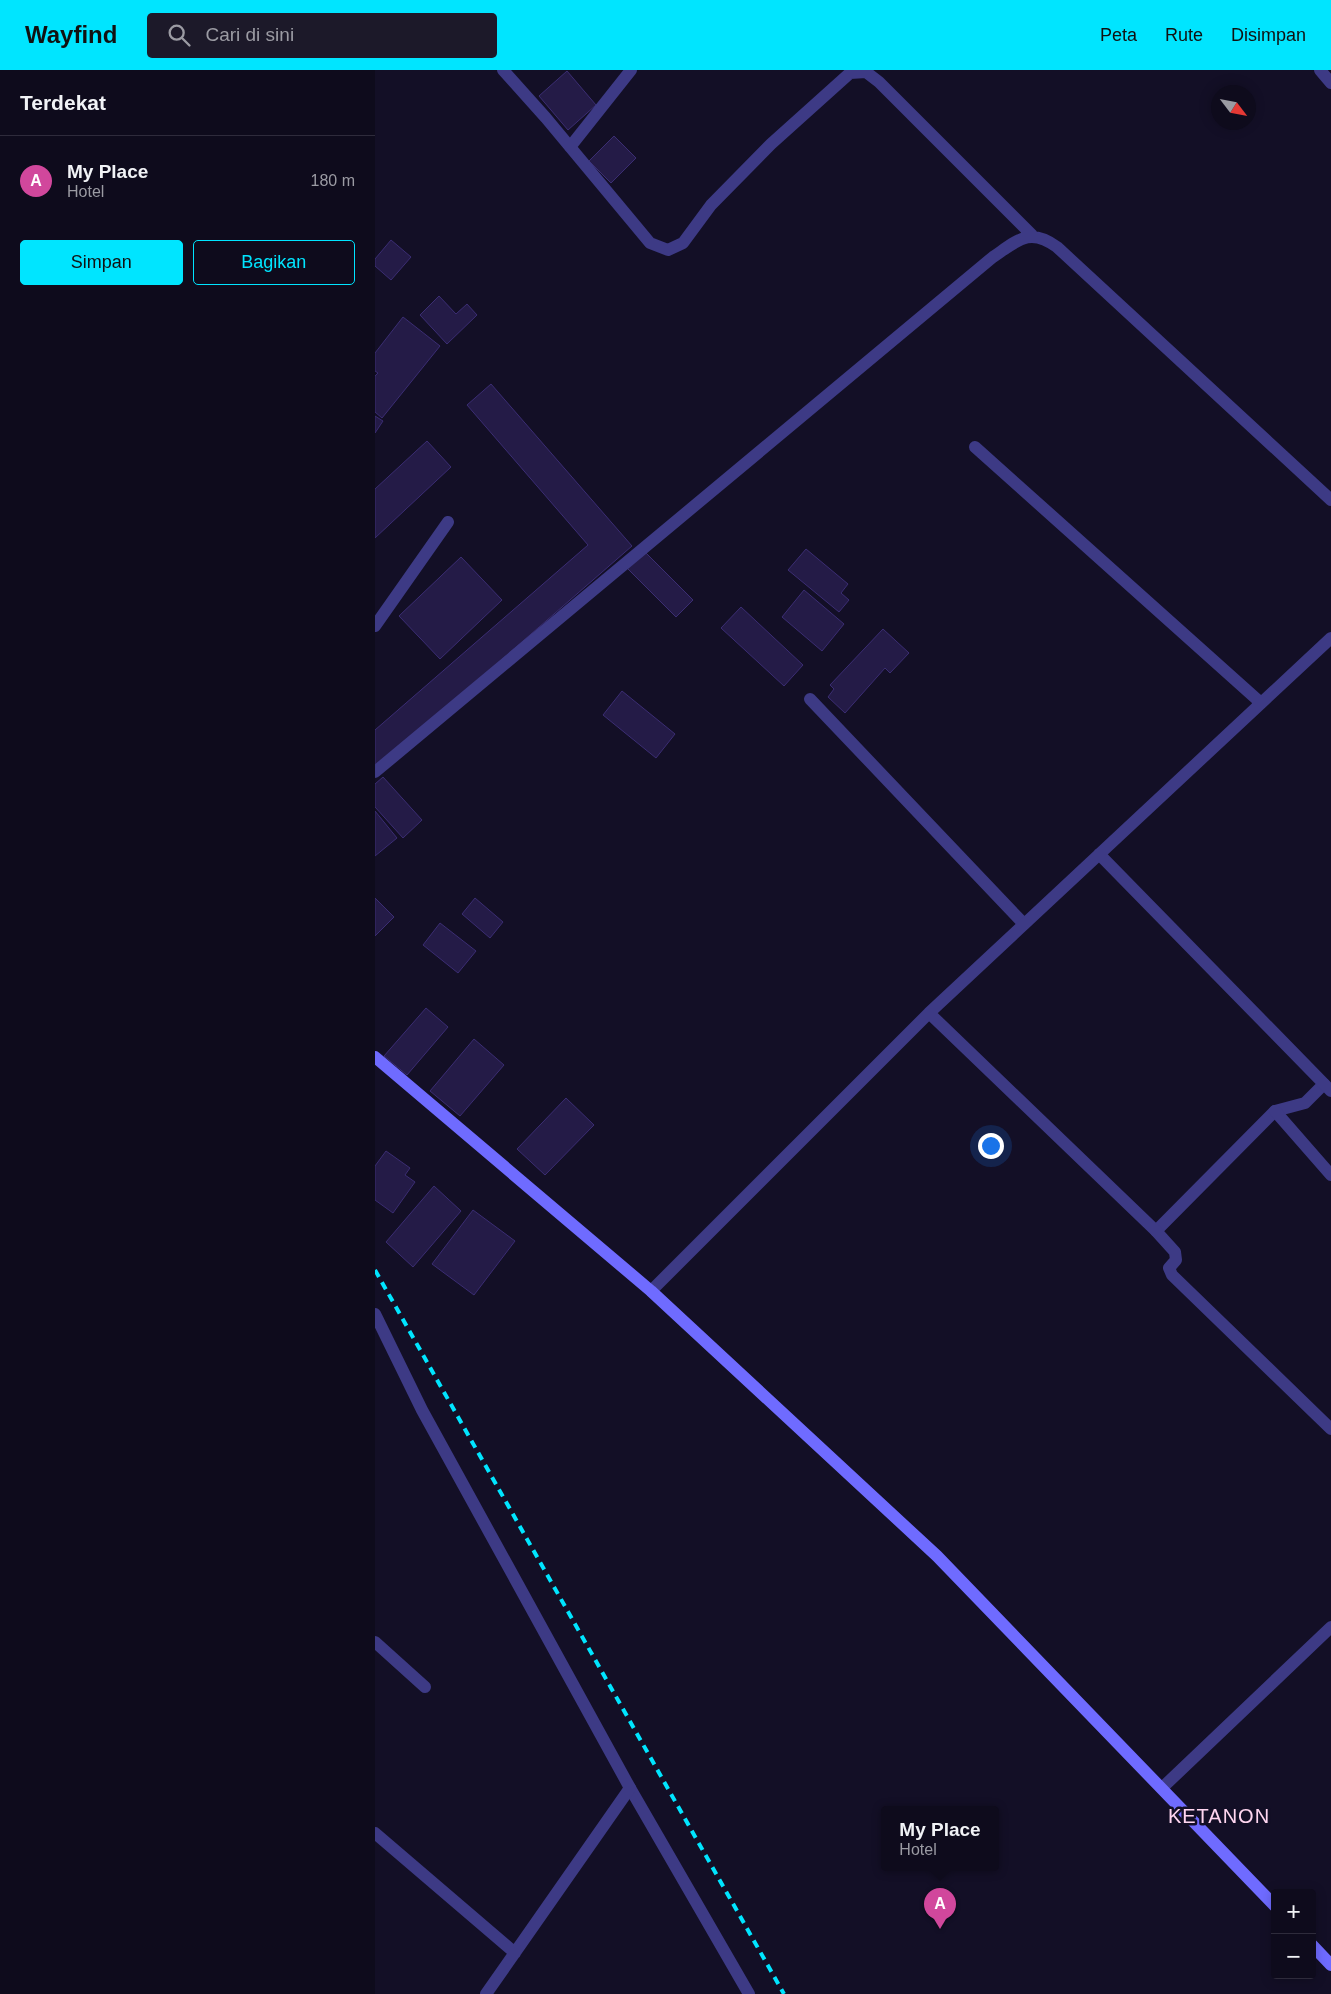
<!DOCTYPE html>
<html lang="id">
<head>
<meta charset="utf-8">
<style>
  :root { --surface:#0e0b1c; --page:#1c1929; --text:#f1f3f6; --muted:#9b9ba3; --line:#2e2b3b; --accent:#00e5ff }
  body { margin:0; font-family:Arial,sans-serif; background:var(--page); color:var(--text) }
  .controls { position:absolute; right:15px; bottom:15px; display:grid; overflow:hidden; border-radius:5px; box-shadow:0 2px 12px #0003 }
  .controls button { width:45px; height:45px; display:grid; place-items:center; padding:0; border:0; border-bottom:1px solid var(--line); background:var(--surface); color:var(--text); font:25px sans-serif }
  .compass { position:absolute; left:836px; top:15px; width:45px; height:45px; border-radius:50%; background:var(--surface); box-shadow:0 2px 12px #0003; rotate:122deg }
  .you { position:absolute; left:615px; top:1075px; width:18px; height:18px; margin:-12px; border:4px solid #fff; border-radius:50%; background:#1a73e8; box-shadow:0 0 0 8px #1a73e833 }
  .badge { display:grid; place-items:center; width:32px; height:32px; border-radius:50%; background:var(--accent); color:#fff; font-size:16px; font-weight:700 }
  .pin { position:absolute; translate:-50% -41px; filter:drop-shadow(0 1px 2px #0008) }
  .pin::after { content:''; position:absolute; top:26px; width:18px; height:15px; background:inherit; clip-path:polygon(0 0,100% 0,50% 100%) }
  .popup { position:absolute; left:506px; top:1736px; width:118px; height:65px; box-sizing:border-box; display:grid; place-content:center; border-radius:5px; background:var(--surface); filter:drop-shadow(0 1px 4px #0005); font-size:16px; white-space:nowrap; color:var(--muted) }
  .popup b { font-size:19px; color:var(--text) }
  .popup::after { content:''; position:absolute; left:50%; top:100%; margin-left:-10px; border:10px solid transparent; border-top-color:var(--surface) }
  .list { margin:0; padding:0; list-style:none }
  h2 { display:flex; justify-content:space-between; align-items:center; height:65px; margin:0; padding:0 20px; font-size:21px }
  h2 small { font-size:16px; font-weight:400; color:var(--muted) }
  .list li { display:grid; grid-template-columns:32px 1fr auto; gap:15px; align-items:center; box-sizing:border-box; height:90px; padding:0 20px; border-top:1px solid var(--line) }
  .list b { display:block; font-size:19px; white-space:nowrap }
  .list p { margin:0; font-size:16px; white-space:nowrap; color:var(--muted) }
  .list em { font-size:16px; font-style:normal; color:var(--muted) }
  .actions { display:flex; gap:10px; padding:15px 20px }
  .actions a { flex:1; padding:11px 0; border:1px solid var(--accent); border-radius:5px; text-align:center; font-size:18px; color:var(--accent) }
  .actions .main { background:var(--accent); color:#111 }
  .icon { flex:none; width:28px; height:28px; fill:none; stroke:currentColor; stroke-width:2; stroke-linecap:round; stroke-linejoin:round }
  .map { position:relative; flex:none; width:956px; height:1924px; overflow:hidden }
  header { display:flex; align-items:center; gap:30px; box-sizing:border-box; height:70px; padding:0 25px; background:var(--accent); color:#111 }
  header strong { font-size:24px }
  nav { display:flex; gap:28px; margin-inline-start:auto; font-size:18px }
  .search { width:350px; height:45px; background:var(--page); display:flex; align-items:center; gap:12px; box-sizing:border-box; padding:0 18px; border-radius:5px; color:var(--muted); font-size:19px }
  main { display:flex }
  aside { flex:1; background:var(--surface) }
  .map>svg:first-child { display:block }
  .building { fill:#241b47; stroke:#3b2d73 }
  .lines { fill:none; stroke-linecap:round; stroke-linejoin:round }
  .lane { stroke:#3d3a85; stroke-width:12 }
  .street { stroke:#3d3a85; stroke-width:12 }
  .secondary { stroke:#6f6bff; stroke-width:12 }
  .rail { stroke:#00e5ff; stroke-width:4; stroke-dasharray:8 6; stroke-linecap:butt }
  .labels { text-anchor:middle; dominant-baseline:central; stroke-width:5; stroke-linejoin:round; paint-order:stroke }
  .quarter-label { font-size:20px; letter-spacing:1px; fill:#ffd6f0; stroke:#130f26 }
</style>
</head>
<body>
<header>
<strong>Wayfind</strong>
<div class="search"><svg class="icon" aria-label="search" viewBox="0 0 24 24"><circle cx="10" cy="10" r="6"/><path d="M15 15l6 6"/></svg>Cari di sini</div>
<nav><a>Peta</a><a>Rute</a><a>Disimpan</a></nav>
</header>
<main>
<aside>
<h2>Terdekat<small></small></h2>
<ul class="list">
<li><span class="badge" style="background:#d1479c">A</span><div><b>My Place</b><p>Hotel</p></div><em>180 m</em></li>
</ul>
<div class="actions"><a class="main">Simpan</a><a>Bagikan</a></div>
</aside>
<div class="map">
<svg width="956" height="1924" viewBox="0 0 956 1924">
  <rect width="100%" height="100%" fill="#130f26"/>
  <path class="building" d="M192,1L221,35L193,60L164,26Z
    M239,66L261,88L236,113L214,91Z
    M16,170L36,187L16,210L0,196V189Z
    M64,226L81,244L92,234L102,245L72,274L45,245Z
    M28,247L65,276L7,348L0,342V306L3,303L0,301V283Z
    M116,314L257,476L0,700V660L213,475L92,335Z
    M0,346L8,351L0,363Z
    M52,371L76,397L0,468V419Z
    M431,479L473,514L466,523L474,530L464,542L413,500Z
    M268,480L318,530L301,547L251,497Z
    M86,487L127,530L65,589L24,546Z
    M429,520L469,554L447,581L407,547Z
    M366,537L428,595L409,616L346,558Z
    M508,559L534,583L515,603L510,598L470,643L453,627L459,619L455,615Z
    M247,621L300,664L281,688L228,645Z
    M8,707L47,750L28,768L0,737V714Z
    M0,741L22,768L0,786Z
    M0,828L19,847L0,866Z
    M100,828L128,852L115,868L87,844Z
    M65,853L101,881L83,903L48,875Z
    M51,938L73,957L32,1005L9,986Z
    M99,969L129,995L85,1046L55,1021Z
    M191,1028L219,1055L170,1105L142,1079Z
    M11,1081L35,1098L30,1105L40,1112L18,1143L0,1130V1096Z
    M59,1116L86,1141L38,1197L11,1172Z
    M98,1140L140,1171L99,1225L57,1194Z"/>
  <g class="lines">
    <path class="lane" d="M435,629L649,854
      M781,1161L900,1041L930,1033L949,1014
      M255,1718L374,1924"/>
    <path class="street" d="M128,0L171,48L275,173L293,180L308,173L336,135L396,74L475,3L491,2L504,12L657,165
      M945,0L956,13
      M195,77L256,0
      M600,377L886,633
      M0,556L73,452
      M0,702L618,187C643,170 655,157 682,177L956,430
      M724,784L956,1021
      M554,943L781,1161L800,1182L801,1190L794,1198L797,1205L956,1359
      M900,1041L956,1105
      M276,1221L554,943L956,568
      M0,1244L47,1340L255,1718L111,1924
      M0,1572L50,1617
      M787,1718L956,1557
      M0,1763L140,1883"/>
    <path class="secondary" d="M0,987L276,1221L562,1486L900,1836
      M937,1875L956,1895"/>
    <path class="rail" d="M0,1200L409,1924"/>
  </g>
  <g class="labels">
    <g class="quarter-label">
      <text x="844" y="1746">KETANON</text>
    </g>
  </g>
</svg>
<div class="controls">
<button>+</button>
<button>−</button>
</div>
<svg class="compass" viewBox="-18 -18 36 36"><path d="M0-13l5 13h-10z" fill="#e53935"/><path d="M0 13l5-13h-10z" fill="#9b9ba3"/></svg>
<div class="you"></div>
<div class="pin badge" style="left:565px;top:1859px;background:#d1479c">A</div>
<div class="popup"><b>My Place</b>Hotel</div>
</div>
</main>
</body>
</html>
